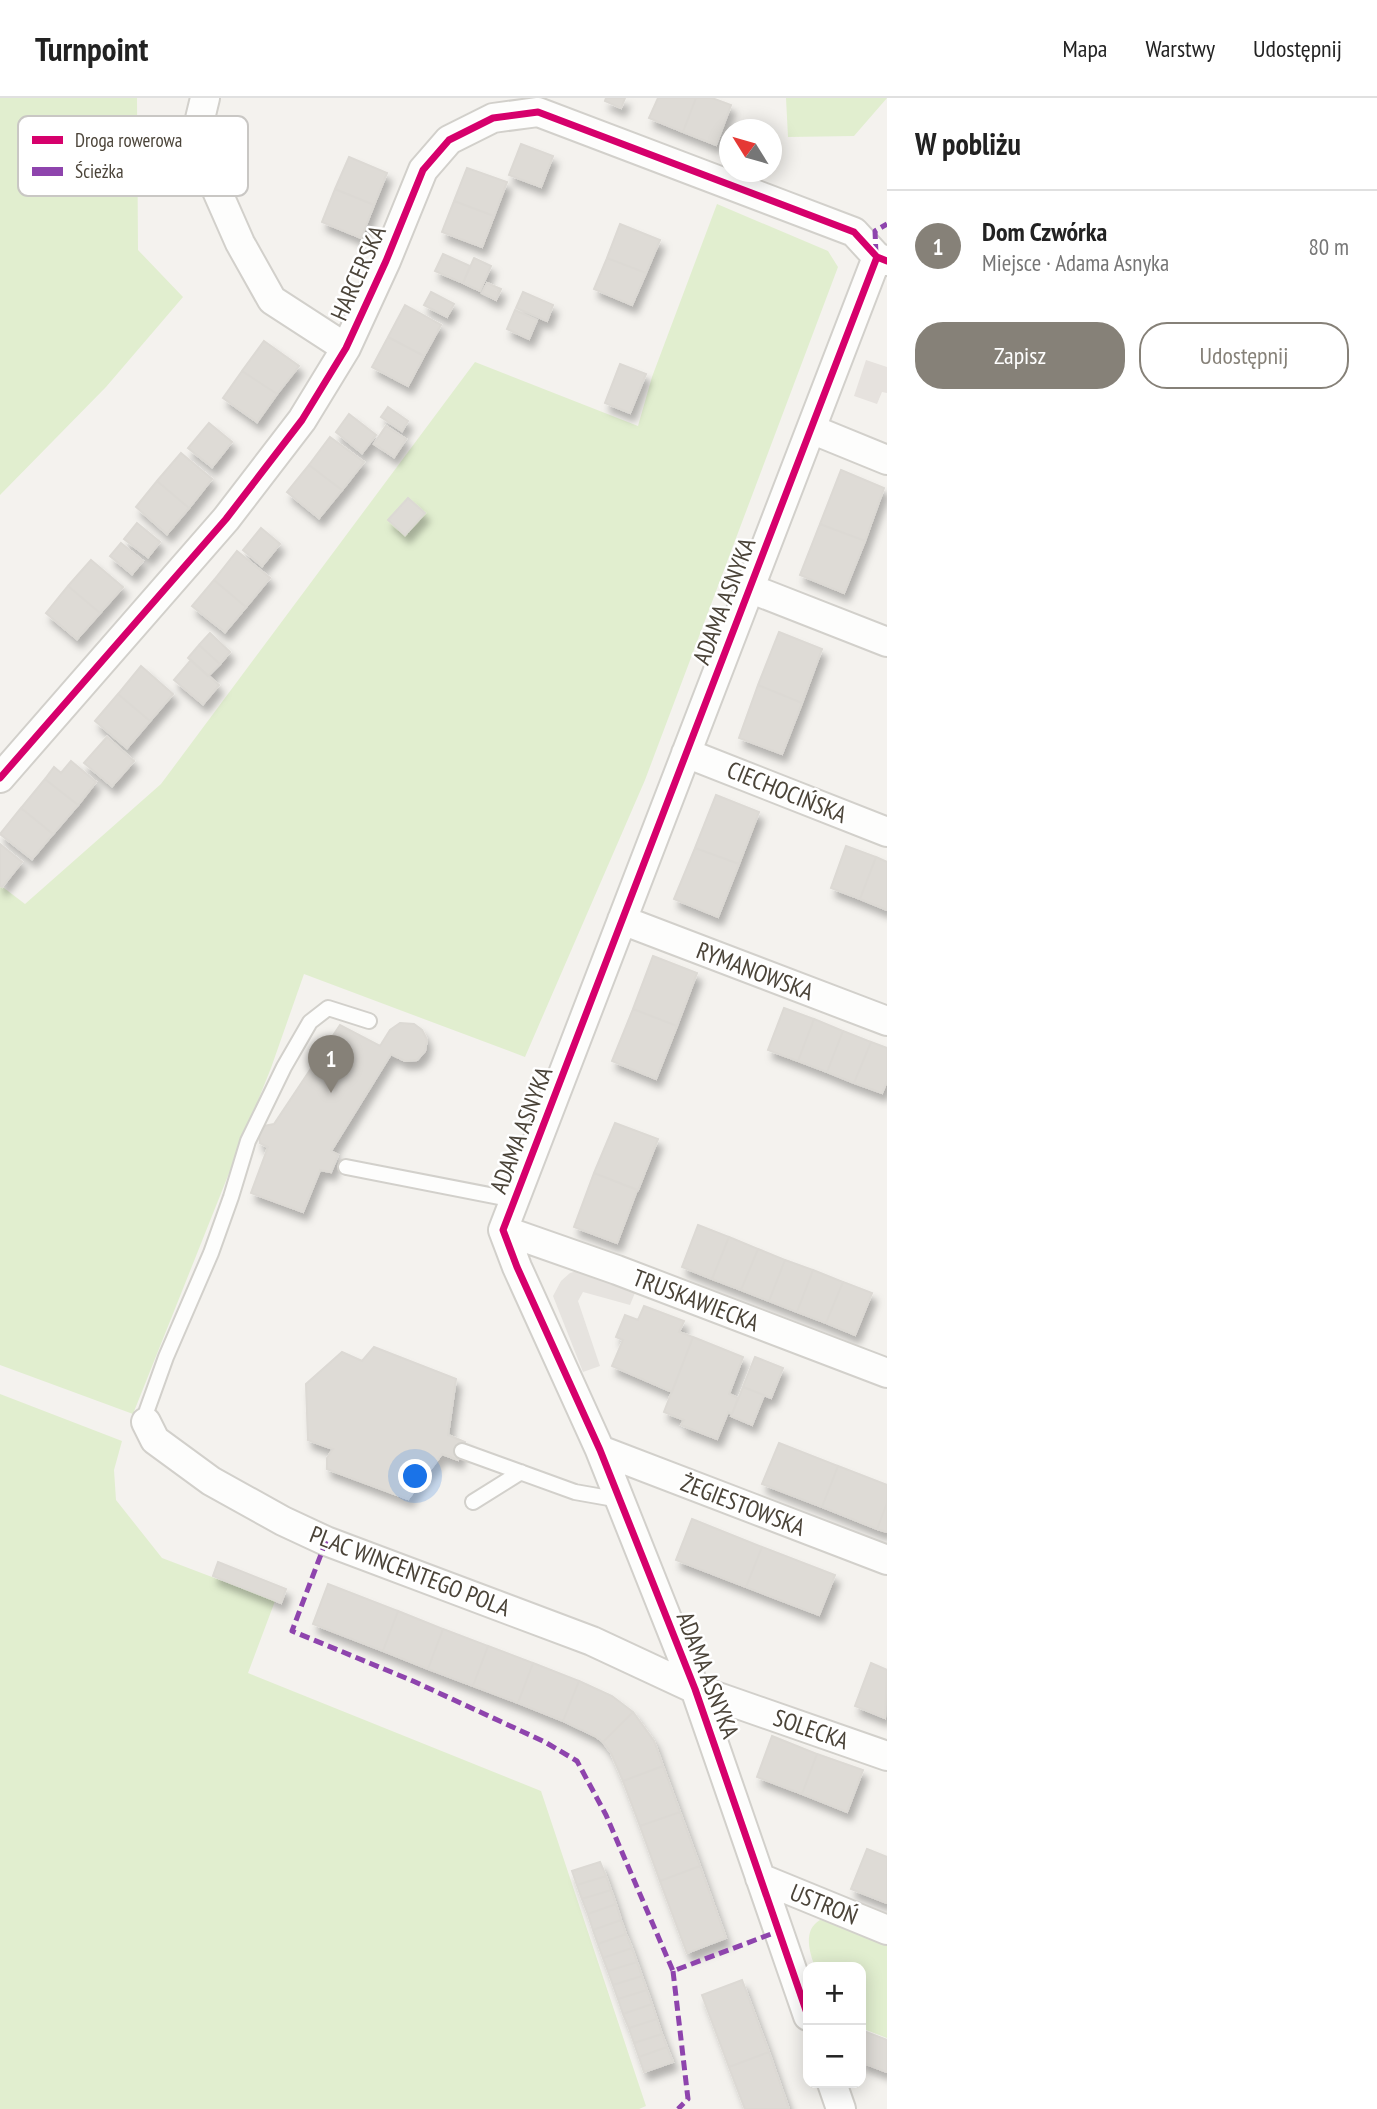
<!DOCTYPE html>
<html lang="pl">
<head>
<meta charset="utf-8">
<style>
  :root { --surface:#fff; --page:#f6f6f6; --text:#222; --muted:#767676; --line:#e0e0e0; --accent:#868178 }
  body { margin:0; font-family:"PT Sans Narrow",sans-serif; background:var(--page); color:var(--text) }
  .controls { position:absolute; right:21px; bottom:21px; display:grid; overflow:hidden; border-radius:14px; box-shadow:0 4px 18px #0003 }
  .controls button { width:63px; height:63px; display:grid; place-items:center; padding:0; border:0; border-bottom:2px solid var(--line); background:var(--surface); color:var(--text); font:35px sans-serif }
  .compass { position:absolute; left:719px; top:21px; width:63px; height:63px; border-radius:50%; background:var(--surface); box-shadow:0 4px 18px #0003; rotate:307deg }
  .you { position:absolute; left:416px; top:1379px; width:24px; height:24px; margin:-18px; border:5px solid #fff; border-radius:50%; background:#1a73e8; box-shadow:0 0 0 10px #1a73e833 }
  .badge { display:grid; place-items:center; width:46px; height:46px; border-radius:50%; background:var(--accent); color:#fff; font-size:23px; font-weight:700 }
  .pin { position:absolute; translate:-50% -58px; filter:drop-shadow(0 2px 4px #0008) }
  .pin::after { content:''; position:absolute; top:37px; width:24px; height:21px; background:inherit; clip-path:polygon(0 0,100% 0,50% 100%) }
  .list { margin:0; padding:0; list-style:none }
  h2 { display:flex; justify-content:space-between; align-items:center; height:91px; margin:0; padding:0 28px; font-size:30px }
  h2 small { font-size:23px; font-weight:400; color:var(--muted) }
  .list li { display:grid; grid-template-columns:46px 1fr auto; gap:21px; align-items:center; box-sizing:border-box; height:112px; padding:0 28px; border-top:2px solid var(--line) }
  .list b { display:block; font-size:26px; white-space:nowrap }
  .list p { margin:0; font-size:23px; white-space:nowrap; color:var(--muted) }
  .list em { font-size:23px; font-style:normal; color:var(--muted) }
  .actions { display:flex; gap:14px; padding:21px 28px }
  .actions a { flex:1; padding:16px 0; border:2px solid var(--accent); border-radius:28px; text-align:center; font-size:24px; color:var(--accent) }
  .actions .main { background:var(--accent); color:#fff }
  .map { position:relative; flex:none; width:887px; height:2011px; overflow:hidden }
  header { display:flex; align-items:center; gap:42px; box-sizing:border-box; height:98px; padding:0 35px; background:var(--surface); border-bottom:2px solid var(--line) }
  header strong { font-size:33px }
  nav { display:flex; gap:38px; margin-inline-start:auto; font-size:24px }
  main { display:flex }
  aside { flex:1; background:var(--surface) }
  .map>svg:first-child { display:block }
  .industrial { fill:#e6e2de }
  .green { fill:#e1eecf }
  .parking { fill:#e6e3df }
  .building { fill:#dedbd6; stroke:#dcd9d4; stroke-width:2; filter:url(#shadow) }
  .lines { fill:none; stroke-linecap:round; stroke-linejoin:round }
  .service-casing { stroke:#d2d0cb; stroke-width:18 }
  .minor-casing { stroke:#d2d0cb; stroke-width:32 }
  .service { stroke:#fdfdfc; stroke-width:14 }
  .minor { stroke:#fdfdfc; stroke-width:28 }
  .quiet { stroke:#8e44ad; stroke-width:5; stroke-dasharray:10 5; stroke-linecap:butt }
  .cycleway-casing { stroke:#fff; stroke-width:11 }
  .cycleway { stroke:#d6006c; stroke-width:7 }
  .labels { text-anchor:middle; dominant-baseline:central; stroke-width:5; stroke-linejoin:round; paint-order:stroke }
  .street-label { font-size:24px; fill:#4b4439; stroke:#fff }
  .key { fill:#fff; stroke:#c9c7c4; stroke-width:2 }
  .key-label { font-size:19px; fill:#4b4439 }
</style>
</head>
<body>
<header>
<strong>Turnpoint</strong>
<nav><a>Mapa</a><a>Warstwy</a><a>Udostępnij</a></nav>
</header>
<main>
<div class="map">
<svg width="887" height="2011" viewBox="0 0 887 2011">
  <defs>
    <filter id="shadow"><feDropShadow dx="4.5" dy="8" stdDeviation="3.5" flood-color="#0004"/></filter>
  </defs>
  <rect width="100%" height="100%" fill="#f4f2ee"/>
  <path class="industrial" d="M866,262L887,269V295L882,294L877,306L854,298Z"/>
  <path class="green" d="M0,0H137L138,152L183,199L106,289L0,397Z
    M786,0H887L854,38L788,39Z
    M717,106L828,153L838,169L645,682L525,959L304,876L271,970L133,1316L0,1267V787L25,806L161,686L475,264L638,328L652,279Z
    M0,1296L122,1343L114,1372L116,1402L162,1460L275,1503L248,1575L541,1693L646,2008L639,2011H0Z
    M820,1822L838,1824L887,1842V1940L861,1930V1869H815C809,1853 803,1832 820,1822Z"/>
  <path class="parking" d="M580,1172L637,1190L630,1207L583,1194L578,1203L600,1268L583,1274L553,1198L561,1183L570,1175Z"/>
  <path class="building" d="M606,0H625L621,10L605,3Z
    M658,0H696L683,34L649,20Z
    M696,0H712L731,7L716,47L683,34Z
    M521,46L553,58L541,89L509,77Z
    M349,59L387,75L374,107L335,91Z
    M467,70L507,84L494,118L454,103Z
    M335,91L374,107L361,140L322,124Z
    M454,103L494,118L482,149L442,134Z
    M620,126L660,142L646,175L607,160Z
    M443,156L470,168L463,185L435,173Z
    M474,160L491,168L480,193L463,185Z
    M607,160L646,175L632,207L594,191Z
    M487,185L501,191L496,202L482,195Z
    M431,194L454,206L447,219L424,207Z
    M523,194L553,207L547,223L516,210Z
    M405,207L441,227L424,258L388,239Z
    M515,212L537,222L529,241L507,231Z
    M388,239L424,258L408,288L372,269Z
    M264,243L299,268L277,296L242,273Z
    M620,266L646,276L630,315L605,305Z
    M242,273L277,296L257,324L223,300Z
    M388,309L408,323L402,333L381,319Z
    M349,316L376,337L362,355L336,334Z
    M209,325L232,344L212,369L188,350Z
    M386,328L406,341L394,359L374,346Z
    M330,339L364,364L342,392L309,367Z
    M181,355L212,381L189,410L157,383Z
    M309,367L342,392L319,420L287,394Z
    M841,372L884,390L865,443L820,426Z
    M157,383L189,410L167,436L136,409Z
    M408,400L425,415L405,437L388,422Z
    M137,425L160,444L148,459L124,441Z
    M820,426L865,443L844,495L800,477Z
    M261,430L280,446L262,468L243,452Z
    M121,445L143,463L132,476L110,458Z
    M237,453L270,480L246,509L214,482Z
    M91,462L123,489L100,515L68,488Z
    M214,482L246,509L225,534L192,508Z
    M68,488L100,515L77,541L46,515Z
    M779,534L822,551L802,605L758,587Z
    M210,535L230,554L220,566L199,547Z
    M199,547L220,566L208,578L188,560Z
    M191,562L219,587L203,606L174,582Z
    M141,568L173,596L150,623L118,596Z
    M758,587L802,605L782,656L739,640Z
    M118,596L150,623L127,650L95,623Z
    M107,639L134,663L112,688L84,665Z
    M71,663L96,684L78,707L45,681L54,669L61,675Z
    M45,681L78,707L53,736L21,710Z
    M716,697L759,714L739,766L695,750Z
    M21,710L53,736L32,761L0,736Z
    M0,746L22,764L2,789L0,788Z
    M846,748L876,759L860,801L831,790Z
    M695,750L739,766L718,819L674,801Z
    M876,759L887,764V812L860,801Z
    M653,858L697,875L677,928L633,911Z
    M784,910L814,921L798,963L768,952Z
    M633,911L677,928L656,981L612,963Z
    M814,921L843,933L827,974L798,963Z
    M400,925L414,926L422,932L427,942L425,953L417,962L405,963L391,956L331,1053L338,1057L331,1074L320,1072L303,1114L251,1095L268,1049L260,1045L259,1036L264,1028L274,1026L340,927L380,948L390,932Z
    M843,933L871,944L854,985L827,974Z
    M871,944L887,950V983L882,995L854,985Z
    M615,1025L658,1041L638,1092L594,1075Z
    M594,1075L637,1092L617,1145L574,1129Z
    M698,1127L729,1139L712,1181L682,1169Z
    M729,1139L758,1151L741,1192L712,1181Z
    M758,1151L785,1162L769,1203L741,1192Z
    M785,1162L813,1172L797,1214L769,1203Z
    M813,1172L843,1184L826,1225L797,1214Z
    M843,1184L872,1195L855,1237L826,1225Z
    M644,1208L684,1223L679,1234L693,1239L672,1294L612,1268L623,1242L616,1239L625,1217L638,1222Z
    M693,1239L743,1259L729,1296L738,1300L732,1316L728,1314L717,1341L681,1327L684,1322L664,1314Z
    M374,1249L456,1281L448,1337L465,1344L458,1362L442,1356L408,1401L327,1371V1360L333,1351L308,1342L306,1286L342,1254L362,1263Z
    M755,1259L783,1270L771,1300L743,1289Z
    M743,1289L764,1297L752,1327L731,1318Z
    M779,1345L838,1368L822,1409L762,1386Z
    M838,1368L887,1387V1405L877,1431L822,1409Z
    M887,1405V1434L877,1431Z
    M692,1421L762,1449L746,1489L676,1462Z
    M762,1449L835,1477L819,1517L746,1489Z
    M218,1464L286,1491L281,1505L213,1478Z
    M328,1486L398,1513L383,1553L313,1526Z
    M398,1513L443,1531L428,1571L383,1553Z
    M443,1531L488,1548L473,1588L428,1571Z
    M488,1548L533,1565L518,1605L473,1588Z
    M533,1565L579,1583L563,1623L518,1605Z
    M871,1565L887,1572L885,1620L855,1608Z
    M579,1583L612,1598L633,1614L603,1644L595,1638L563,1623Z
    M633,1614L654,1643L663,1668L623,1683L611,1655L603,1644Z
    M772,1638L817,1656L802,1696L757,1679Z
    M817,1656L863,1672L847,1714L802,1696Z
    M663,1668L680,1714L640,1728L623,1683Z
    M680,1714L700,1768L660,1783L640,1728Z
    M867,1751L887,1759V1805L851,1791Z
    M600,1764L606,1778L577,1787L572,1773Z
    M700,1768L726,1840L687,1855L660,1783Z
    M606,1778L611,1792L582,1801L577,1787Z
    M611,1792L616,1806L588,1816L582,1801Z
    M616,1806L621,1822L593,1832L588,1816Z
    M621,1822L626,1836L598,1846L593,1832Z
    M626,1836L632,1850L603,1860L598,1846Z
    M632,1850L637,1864L608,1873L603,1860Z
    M637,1864L642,1878L613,1887L608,1873Z
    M642,1878L647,1892L618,1901L613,1887Z
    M742,1882L769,1954L729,1969L702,1897Z
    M647,1892L652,1906L623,1916L618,1901Z
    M652,1906L657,1921L629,1930L623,1916Z
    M657,1921L662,1936L634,1945L629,1930Z
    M861,1932L887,1942V1974L861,1964Z
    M662,1936L667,1949L639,1959L634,1945Z
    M667,1949L673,1964L644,1974L639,1959Z
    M769,1954L789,2011H745L729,1969Z"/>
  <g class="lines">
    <defs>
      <path id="service" d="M346,1069L515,1102
        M146,1324L147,1312L166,1259L211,1155L231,1099L248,1043L284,969L310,924L328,910L369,923
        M462,1353L575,1394L620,1402
        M473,1404L521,1374"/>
      <path id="minor" d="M205,0L198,29L214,86L240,145L272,202L346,250
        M811,331L887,362
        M749,490L887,544
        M686,655L887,734
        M0,680L226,421L302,322L346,250L386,163L423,72L449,42L493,20L538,14L854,134L877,159L887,163
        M622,822L887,923
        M503,1132L617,1172L887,1275
        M146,1324L155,1342L211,1383L283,1423L326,1443L592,1543L695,1591L887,1658
        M600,1352L887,1462
        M760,1780L887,1832
        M808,1918L695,1591L600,1352L517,1169L503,1132L877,159
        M832,1985L841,2011"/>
    </defs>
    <use href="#service" class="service-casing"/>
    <use href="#minor" class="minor-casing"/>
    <use href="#service" class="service"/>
    <use href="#minor" class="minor"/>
    <path class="quiet" d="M876,156L875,133L887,126
      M326,1443L292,1533L413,1583L545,1644L577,1663L606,1717L673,1873L779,1833
      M673,1873L688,2001L678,2011"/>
    <defs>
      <path id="cycleway" d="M0,680L226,421L302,322L346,250L386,163L423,72L449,42L493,20L538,14L854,134L877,159L887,163
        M808,1918L695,1591L600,1352L517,1169L503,1132L877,159"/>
    </defs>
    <use href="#cycleway" class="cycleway-casing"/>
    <use href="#cycleway" class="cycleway"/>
  </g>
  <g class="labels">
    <g class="street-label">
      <text transform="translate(358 175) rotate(-66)">HARCERSKA</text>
      <text transform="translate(724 503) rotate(-69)">ADAMA ASNYKA</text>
      <text transform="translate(787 694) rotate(22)">CIECHOCIŃSKA</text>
      <text transform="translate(755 873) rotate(21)">RYMANOWSKA</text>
      <text transform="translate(521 1032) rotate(-69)">ADAMA ASNYKA</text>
      <text transform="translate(696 1202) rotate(21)">TRUSKAWIECKA</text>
      <text transform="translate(743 1407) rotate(21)">ŻEGIESTOWSKA</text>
      <text transform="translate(410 1473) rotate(21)">PLAC WINCENTEGO POLA</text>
      <text transform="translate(708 1577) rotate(69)">ADAMA ASNYKA</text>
      <text transform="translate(811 1631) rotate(19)">SOLECKA</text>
      <text transform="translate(824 1806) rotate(22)">USTROŃ</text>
    </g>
  </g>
  <rect x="18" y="18" width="230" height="80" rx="10" class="key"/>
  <rect x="32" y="38" width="31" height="8" fill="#d6006c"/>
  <rect x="32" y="69" width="31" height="9" fill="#8e44ad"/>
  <g class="key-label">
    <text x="75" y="49">Droga rowerowa</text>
    <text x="75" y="80">Ścieżka</text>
  </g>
</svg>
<div class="controls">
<button>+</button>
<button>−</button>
</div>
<svg class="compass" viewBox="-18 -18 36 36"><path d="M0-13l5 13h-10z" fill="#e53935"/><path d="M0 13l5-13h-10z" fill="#767676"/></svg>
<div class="you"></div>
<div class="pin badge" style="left:331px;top:995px">1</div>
</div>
<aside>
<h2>W pobliżu<small></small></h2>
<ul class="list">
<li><span class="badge">1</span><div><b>Dom Czwórka</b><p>Miejsce · Adama Asnyka</p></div><em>80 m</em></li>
</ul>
<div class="actions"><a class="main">Zapisz</a><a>Udostępnij</a></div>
</aside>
</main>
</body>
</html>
